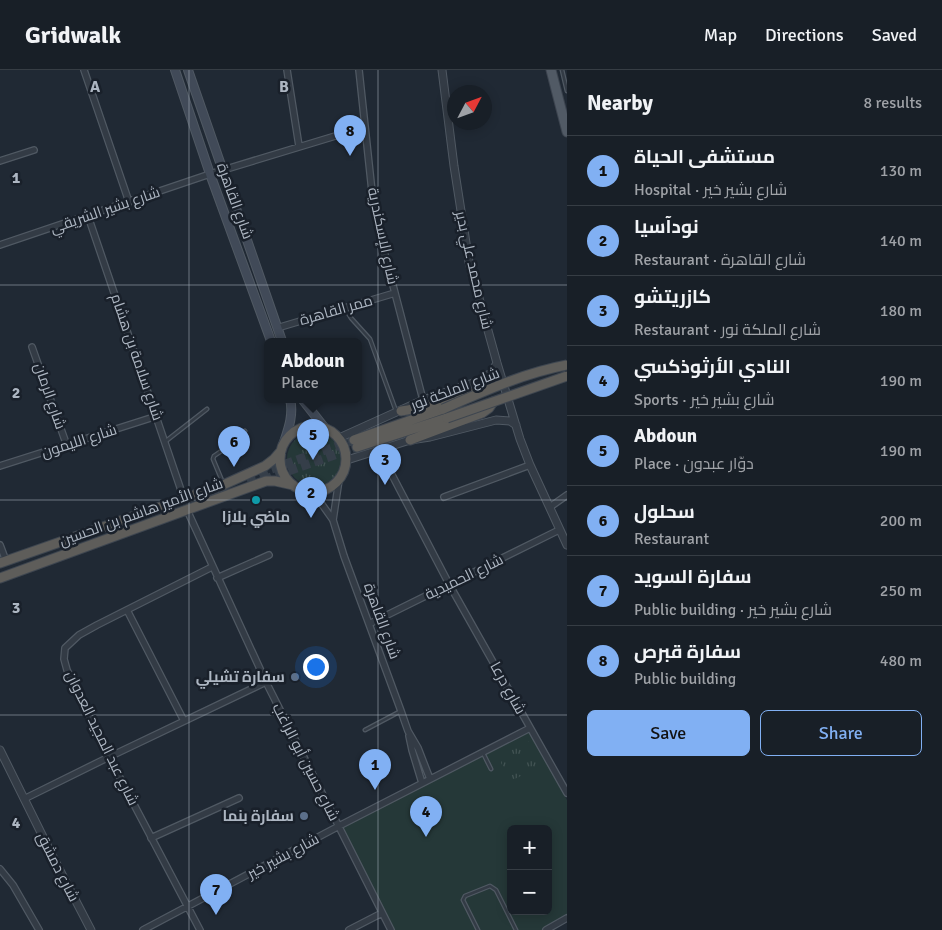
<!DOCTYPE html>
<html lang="en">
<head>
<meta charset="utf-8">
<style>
  :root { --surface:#181f27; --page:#252c33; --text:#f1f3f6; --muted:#9fa2a7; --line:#363d44; --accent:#81b0f3 }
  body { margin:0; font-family:Signika,Cairo,sans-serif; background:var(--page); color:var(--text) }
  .controls { position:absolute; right:15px; bottom:15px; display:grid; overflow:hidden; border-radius:8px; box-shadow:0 2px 12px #0003 }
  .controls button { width:45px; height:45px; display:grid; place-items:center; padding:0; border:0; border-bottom:1px solid var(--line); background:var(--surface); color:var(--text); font:25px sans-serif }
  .compass { position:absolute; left:447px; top:15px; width:45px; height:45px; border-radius:50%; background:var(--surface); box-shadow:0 2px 12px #0003; rotate:49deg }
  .you { position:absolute; left:315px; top:596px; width:18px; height:18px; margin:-12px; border:4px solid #fff; border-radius:50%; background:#1a73e8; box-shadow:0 0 0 8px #1a73e833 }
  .badge { display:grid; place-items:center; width:32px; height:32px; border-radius:50%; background:var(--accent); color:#111; font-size:16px; font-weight:700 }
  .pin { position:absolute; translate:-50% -41px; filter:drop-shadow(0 1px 2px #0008) }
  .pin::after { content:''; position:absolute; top:26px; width:18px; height:15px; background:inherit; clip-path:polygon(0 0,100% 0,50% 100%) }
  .popup { position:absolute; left:264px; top:268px; width:98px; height:65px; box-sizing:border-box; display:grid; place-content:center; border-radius:8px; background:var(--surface); filter:drop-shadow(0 1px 4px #0005); font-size:16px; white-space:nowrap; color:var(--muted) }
  .popup b { font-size:19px; color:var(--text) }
  .popup::after { content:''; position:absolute; left:50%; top:100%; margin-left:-10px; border:10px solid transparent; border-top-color:var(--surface) }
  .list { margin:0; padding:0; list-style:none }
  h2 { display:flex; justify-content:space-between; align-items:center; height:65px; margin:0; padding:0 20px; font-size:21px }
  h2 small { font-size:16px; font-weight:400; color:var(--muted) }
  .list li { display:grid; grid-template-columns:32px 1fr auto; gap:15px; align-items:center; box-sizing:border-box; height:70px; padding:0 20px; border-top:1px solid var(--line) }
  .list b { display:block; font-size:19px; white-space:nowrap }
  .list p { margin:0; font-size:16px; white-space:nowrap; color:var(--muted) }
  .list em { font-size:16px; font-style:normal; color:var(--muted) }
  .actions { display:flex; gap:10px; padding:15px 20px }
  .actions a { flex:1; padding:11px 0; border:1px solid var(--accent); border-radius:8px; text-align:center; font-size:18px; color:var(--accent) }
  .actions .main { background:var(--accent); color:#111 }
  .map { position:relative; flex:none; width:567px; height:860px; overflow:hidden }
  header { display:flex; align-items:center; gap:30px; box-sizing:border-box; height:70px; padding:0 25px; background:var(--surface); border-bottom:1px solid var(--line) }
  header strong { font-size:24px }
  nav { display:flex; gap:28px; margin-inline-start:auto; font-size:18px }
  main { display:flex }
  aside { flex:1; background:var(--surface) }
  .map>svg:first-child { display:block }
  .grass { fill:#253838; fill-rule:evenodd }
  .park { fill:url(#park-tufts) }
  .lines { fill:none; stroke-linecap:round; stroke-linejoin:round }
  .trunk-tunnel { stroke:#353e49; stroke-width:9; stroke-dasharray:9 4.5; stroke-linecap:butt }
  .service-casing { stroke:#505963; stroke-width:5 }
  .minor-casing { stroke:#505963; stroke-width:8 }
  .tertiary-casing { stroke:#505963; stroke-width:9 }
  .secondary-casing { stroke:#505963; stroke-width:10 }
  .primary-casing { stroke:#3c444f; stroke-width:11 }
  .trunk-casing { stroke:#3e4650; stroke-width:11 }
  .service { stroke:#333b45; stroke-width:2.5 }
  .minor { stroke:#333b45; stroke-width:5.5 }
  .tertiary { stroke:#333b45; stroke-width:7 }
  .secondary { stroke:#414a58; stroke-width:8 }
  .primary { stroke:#515a65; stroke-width:9 }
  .trunk { stroke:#5e5d5a; stroke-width:9 }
  .trunk-bridge-casing { stroke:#3e4650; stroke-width:11; stroke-linecap:butt }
  .trunk-bridge { stroke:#5e5d5a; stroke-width:9 }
  .grid { fill:none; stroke:#adb6c2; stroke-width:1; stroke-opacity:0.55 }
  .culture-dot { fill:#0f9aa8; stroke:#19202a; stroke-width:2 }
  .service-dot { fill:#5c6f8a; stroke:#19202a; stroke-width:2 }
  .labels { text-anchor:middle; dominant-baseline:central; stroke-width:5; stroke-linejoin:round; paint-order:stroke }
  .street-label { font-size:15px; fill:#adb6c2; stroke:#19202a }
  .poi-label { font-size:15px; font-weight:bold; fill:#adb6c2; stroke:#19202a; text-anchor:end }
  .grid-label { font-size:16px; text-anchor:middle; font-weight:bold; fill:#adb6c2; stroke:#19202a; stroke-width:5; stroke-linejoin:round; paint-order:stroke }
</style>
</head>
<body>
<header>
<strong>Gridwalk</strong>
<nav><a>Map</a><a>Directions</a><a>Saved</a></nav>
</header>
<main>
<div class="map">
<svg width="567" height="860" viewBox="0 0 567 860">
  <defs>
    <pattern id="park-tufts" width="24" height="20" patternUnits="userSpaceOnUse" patternTransform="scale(1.25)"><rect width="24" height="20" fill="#253838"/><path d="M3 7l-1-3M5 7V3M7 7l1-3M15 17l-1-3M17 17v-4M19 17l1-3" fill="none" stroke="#425353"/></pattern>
  </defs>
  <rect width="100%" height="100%" fill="#202934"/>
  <path class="grass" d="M529,659L567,730V849L546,860H388L338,759ZM511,759H548V841H511Z"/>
  <path class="park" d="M287 389a27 27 0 1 1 54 0a27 27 0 1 1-54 0Z
    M527,671L530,672L542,695L511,711L501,693L502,689L501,685L506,682L505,680Z"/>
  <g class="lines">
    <path class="trunk-tunnel" d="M246,408L354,370
      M263,410L357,377"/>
    <defs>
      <path id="service" d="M562,0L567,21
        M345,238L351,248L370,269L396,341
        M166,371L207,339
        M223,413L213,389L214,386L236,371L245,361
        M365,660L399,642
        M483,683L491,699
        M478,860L463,830L465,826L490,816L496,820L516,860"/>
      <path id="minor" d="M84,0L129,132
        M287,0L299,76
        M359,0L373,131L384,181L423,330
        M0,91L34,80
        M88,146L184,429
        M0,175L210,104L365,57
        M277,258L395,223
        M32,277L67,376
        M379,380L449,514L567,723
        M0,396L157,346
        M308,421L321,433L333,450L344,486L401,641L408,661L418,678L430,709
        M444,427L530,395
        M550,437L567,425
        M187,440L266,612L391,860
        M333,450L339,410
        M0,475L6,491
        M217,508L269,485
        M127,540L184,651
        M369,554L559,460
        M409,666L412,680L422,713
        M24,729L109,687L266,612
        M151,768L239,728
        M0,799L13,815L39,860
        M143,860L339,756L530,658
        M200,860L109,687L67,600L64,589L65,578L79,565L97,555L212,497
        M349,860L382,843
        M546,860L567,848"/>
      <path id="tertiary" d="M442,0L454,96L469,192L497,293L520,369L530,395L567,475
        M339,368L423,330L476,312L491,303L497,293
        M347,390L410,370L430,367L496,350L510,351L516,355
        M0,680L53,787L91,860"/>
      <path id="secondary" d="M175,0L210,104L271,271
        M188,0L282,271
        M302,329L324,357
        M283,375C288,360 294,345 290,329"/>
      <path id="primary" d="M551,0L567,62"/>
      <path id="trunk" d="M401,341C428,338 452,324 480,322
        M280 389a33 33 0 1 1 66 0a33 33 0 1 1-66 0Z
        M354,370L443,339
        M410,370L482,343L489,338L493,332
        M357,377L447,348
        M0,493L223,415L265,396L274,389L281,381
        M0,508L266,411H275L293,415"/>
    </defs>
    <use href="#service" class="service-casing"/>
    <use href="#minor" class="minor-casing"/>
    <use href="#tertiary" class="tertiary-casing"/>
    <use href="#secondary" class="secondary-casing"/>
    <use href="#primary" class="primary-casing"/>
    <use href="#trunk" class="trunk-casing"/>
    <use href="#service" class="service"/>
    <use href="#minor" class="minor"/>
    <use href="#tertiary" class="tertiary"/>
    <use href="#secondary" class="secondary"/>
    <use href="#primary" class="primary"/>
    <use href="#trunk" class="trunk"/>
    <defs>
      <path id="trunk-bridge" d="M443,339C482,322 524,303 567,295
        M447,348L567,306"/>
    </defs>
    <use href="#trunk-bridge" class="trunk-bridge-casing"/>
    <use href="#trunk-bridge" class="trunk-bridge"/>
  </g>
  <path class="grid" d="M189,0V860M378,0V860M0,215H567M0,430H567M0,645H567"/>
  <circle class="culture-dot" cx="256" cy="430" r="5"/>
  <g class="service-dot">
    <circle cx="295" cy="607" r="5"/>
    <circle cx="304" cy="746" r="5"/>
  </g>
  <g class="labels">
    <g class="street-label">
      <text transform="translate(235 131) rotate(70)">شارع القاهرة</text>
      <text transform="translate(105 140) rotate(-19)">شارع بشير الشريقي</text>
      <text transform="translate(383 166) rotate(78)">شارع الإسكندرية</text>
      <text transform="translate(474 200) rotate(77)">شارع محمد علي بدير</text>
      <text transform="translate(336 240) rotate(-16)">ممر القاهرة</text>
      <text transform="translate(137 287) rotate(71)">شارع سلامة بن هشام</text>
      <text transform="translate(455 319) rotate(-21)">شارع الملكة نور</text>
      <text transform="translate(50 326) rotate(71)">شارع الرمان</text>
      <text transform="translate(79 371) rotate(-18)">شارع الليمون</text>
      <text transform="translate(141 442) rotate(-20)">شارع الأمير هاشم بن الحسين</text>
      <text transform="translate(464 507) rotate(-26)">شارع الحميدية</text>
      <text transform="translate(382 551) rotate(70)">شارع القاهرة</text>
      <text transform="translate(508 618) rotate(61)">شارع درعا</text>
      <text transform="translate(102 668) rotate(64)">شارع عبد المجيد العدوان</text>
      <text transform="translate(306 692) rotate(63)">شارع حسين أبو الراغب</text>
      <text transform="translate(283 786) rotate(-28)">شارع بشير خير</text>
      <text transform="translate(58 797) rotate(63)">شارع دمشق</text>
    </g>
    <g class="poi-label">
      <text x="256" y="447" text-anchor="middle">ماضي بلازا</text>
      <text x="285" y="607">سفارة تشيلي</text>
      <text x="294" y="746">سفارة بنما</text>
    </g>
  </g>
  <g class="grid-label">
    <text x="95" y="22">A</text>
    <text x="284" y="22">B</text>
    <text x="16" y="113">1</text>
    <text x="16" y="328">2</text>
    <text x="16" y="543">3</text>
    <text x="16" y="758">4</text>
  </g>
</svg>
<div class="controls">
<button>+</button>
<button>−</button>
</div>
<svg class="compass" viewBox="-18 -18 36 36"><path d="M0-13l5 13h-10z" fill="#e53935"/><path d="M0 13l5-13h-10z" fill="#9fa2a7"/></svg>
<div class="you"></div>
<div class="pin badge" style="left:375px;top:720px">1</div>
<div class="pin badge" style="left:311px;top:448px">2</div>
<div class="pin badge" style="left:385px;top:415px">3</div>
<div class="pin badge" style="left:426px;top:767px">4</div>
<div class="pin badge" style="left:313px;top:390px">5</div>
<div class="popup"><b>Abdoun</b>Place</div>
<div class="pin badge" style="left:234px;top:397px">6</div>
<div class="pin badge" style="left:216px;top:845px">7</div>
<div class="pin badge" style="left:350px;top:86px">8</div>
</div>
<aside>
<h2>Nearby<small>8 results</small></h2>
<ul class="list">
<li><span class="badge">1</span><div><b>مستشفى الحياة</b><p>Hospital · شارع بشير خير</p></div><em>130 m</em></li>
<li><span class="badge">2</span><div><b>نودآسيا</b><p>Restaurant · شارع القاهرة</p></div><em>140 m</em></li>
<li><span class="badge">3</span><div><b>كازريتشو</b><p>Restaurant · شارع الملكة نور</p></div><em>180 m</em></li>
<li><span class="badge">4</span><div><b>النادي الأرثوذكسي</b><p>Sports · شارع بشير خير</p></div><em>190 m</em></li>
<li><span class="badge">5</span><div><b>Abdoun</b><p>Place · دوّار عبدون</p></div><em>190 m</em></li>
<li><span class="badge">6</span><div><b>سحلول</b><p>Restaurant</p></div><em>200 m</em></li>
<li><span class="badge">7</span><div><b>سفارة السويد</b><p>Public building · شارع بشير خير</p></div><em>250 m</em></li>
<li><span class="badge">8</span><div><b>سفارة قبرص</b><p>Public building</p></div><em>480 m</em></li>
</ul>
<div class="actions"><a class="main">Save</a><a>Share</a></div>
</aside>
</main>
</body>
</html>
